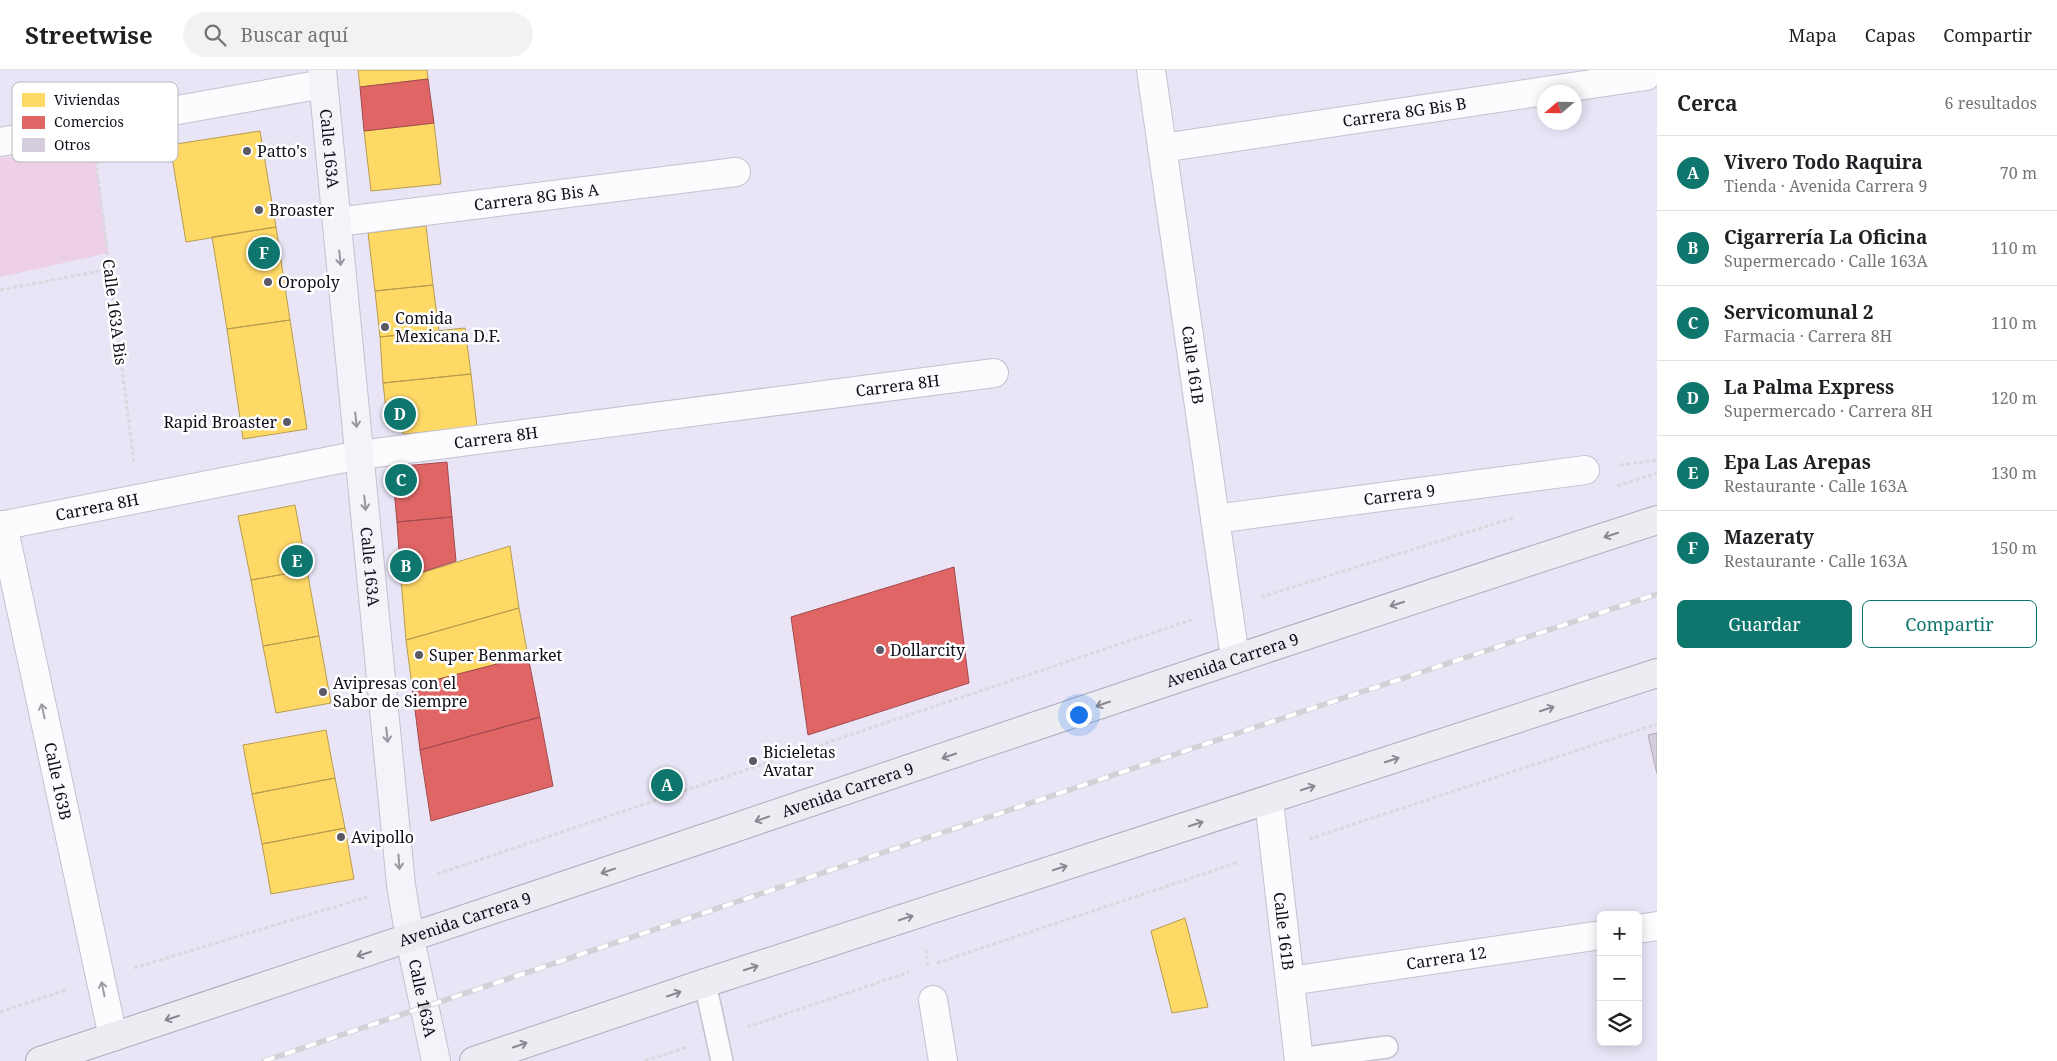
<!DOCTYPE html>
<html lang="es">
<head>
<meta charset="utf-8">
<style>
  :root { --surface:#fff; --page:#f2f2f2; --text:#202124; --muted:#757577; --line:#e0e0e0; --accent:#0f766e }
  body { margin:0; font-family:"Noto Serif",serif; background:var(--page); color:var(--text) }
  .controls { position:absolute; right:15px; bottom:15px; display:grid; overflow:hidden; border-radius:8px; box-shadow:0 2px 12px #0003 }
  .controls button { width:45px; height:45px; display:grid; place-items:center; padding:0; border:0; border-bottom:1px solid var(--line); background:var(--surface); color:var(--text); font:25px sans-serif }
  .compass { position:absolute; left:1537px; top:15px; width:45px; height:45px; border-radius:50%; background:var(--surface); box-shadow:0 2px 12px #0003; rotate:250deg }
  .you { position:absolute; left:1078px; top:644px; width:18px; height:18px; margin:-12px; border:4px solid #fff; border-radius:50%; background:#1a73e8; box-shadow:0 0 0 8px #1a73e833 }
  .badge { display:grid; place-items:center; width:32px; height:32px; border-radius:50%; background:var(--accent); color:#fff; font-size:16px; font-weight:700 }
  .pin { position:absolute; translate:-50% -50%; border:2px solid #fff; box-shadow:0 1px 5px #0006 }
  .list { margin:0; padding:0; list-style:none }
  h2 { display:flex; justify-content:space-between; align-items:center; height:65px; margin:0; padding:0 20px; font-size:21px }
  h2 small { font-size:16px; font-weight:400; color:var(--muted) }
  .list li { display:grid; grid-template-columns:32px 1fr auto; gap:15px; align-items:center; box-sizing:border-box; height:75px; padding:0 20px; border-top:1px solid var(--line) }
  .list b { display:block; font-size:19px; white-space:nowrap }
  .list p { margin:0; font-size:16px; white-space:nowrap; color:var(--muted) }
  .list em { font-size:16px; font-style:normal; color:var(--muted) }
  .actions { display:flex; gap:10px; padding:15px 20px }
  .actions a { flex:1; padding:11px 0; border:1px solid var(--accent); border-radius:8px; text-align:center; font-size:18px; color:var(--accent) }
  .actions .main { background:var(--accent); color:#fff }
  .icon { flex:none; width:28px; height:28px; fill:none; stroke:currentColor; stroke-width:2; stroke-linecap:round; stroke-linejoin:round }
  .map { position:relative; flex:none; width:1657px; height:991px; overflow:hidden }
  header { display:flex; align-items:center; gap:30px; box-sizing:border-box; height:70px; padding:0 25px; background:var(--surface); border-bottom:1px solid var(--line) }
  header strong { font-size:24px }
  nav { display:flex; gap:28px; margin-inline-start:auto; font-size:18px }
  .search { width:350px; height:45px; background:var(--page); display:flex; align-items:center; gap:12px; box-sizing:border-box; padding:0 18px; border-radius:28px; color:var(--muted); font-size:19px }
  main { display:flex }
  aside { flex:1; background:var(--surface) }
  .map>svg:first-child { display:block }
  .green { fill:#edd0e8 }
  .homes { fill:#ffd966; stroke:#b79c4f }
  .shops { fill:#e06666; stroke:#a24b4f }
  .building { fill:#d5ccdd; stroke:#afaab7 }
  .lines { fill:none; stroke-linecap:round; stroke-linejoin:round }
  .lane-casing { stroke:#c5c1cf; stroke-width:24 }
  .street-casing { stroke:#c5c1cf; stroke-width:30 }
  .secondary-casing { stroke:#c5c1cf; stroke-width:30 }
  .primary-casing { stroke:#aaabbc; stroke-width:30 }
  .path { stroke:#dad8de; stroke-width:3; stroke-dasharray:4 2.5; stroke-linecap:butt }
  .lane { stroke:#fcfbfe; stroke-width:21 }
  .street { stroke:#fcfbfe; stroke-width:28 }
  .secondary { stroke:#f3f3f9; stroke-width:28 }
  .primary { stroke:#ececf3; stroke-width:28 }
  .rail-casing { stroke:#d2d1d6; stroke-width:5.5 }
  .rail { stroke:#fff; stroke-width:4; stroke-dasharray:11; stroke-linecap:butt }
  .oneway { stroke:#98979f }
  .oneway2 { stroke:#898890 }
  .oneway3 { stroke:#9e9ca2 }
  .poi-dot { fill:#5c5966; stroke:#fff; stroke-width:2 }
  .labels { text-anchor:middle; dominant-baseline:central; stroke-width:5; stroke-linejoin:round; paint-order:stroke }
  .street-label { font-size:16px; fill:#100d18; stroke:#fff }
  .poi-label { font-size:16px; fill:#100d18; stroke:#fff; text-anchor:start }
  .key { fill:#fff; stroke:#b7b6ba; stroke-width:1 }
  .key-label { font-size:14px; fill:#100d18 }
</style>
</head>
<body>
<header>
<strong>Streetwise</strong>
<div class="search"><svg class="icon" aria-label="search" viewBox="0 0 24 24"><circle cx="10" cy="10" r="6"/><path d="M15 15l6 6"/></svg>Buscar aquí</div>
<nav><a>Mapa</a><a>Capas</a><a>Compartir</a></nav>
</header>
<main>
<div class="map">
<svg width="1657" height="991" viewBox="0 0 1657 991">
  <rect width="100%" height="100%" fill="#e9e5f7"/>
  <path class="green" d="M94,77L108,183L0,207V88Z"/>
  <path class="homes" d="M358,0H427L428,9L360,17Z
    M434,53L441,114L371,121L364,61Z
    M260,61L276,157L186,172L170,75Z
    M426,156L433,215L375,221L368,163Z
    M276,157L290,250L227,259L212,167Z
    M433,215L439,261L380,267L375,221Z
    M290,250L307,359L243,369L227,259Z
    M465,258L471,304L383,313L380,267Z
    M471,304L477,357L404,364L387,348L383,313Z
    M295,435L307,500L251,510L238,446Z
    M510,476L519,538L406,570L401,509Z
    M307,500L319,566L263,576L251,510Z
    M519,538L528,586L412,616L406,570Z
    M319,566L331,633L276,643L263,576Z
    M326,660L335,708L252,724L243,675Z
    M335,708L345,758L262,774L252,724Z
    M345,758L354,809L271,824L262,774Z
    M1185,848L1208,937L1172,943L1151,861Z"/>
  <path class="shops" d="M428,9L434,53L364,61L360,17Z
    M447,392L452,447L397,452L392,397Z
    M452,447L456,491L401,509L397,452Z
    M954,497L969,613L808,665L791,547Z
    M528,586L540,647L420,680L412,616Z
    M540,647L553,716L431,751L420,680Z"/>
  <path class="building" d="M1657,663V704L1648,665Z"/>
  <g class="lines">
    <defs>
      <path id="lane" d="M705,913L722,991
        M1299,989L1387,977"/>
      <g id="street">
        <path id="s1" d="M1151,0L1235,588"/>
        <path d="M0,72L323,14"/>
        <path id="s2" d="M1162,78L1646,6"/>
        <path id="s3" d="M337,152L736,102"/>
        <path id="s4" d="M1215,449L1585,400"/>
        <path id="s5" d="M3,455L113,967"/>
        <path id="s6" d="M0,456L360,385L994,303"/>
        <path id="s7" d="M1269,731L1299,991"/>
        <path d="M1638,859L1657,856"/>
        <path id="s8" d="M1290,911L1601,865"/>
        <path d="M933,930L943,991"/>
      </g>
      <g id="secondary">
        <path id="s9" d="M322,0L401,815L410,869L436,991"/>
      </g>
      <g id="primary">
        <path id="s10" d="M40,991C580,813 1116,625 1657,450"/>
        <path d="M474,991L705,913L1657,603"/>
      </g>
    </defs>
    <use href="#lane" class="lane-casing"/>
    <use href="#street" class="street-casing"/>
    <use href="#secondary" class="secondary-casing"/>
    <use href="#primary" class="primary-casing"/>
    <path class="path" d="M96,91L134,393
      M0,220L110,199
      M1620,395L1657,390
      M1617,416L1657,403
      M1261,527L1513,448
      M1309,769L1657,654
      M437,804L1194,549
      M926,879L928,895
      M937,893L1239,792
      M134,898L367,827
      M0,942L66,920
      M747,957L909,902
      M645,991L687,977"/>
    <use href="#lane" class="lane"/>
    <use href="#street" class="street"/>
    <use href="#secondary" class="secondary"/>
    <use href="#primary" class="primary"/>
    <defs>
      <path id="rail" d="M264,991L1256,657L1657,524"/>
    </defs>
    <use href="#rail" class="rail-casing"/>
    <use href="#rail" class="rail"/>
  </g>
  <defs><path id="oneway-shaft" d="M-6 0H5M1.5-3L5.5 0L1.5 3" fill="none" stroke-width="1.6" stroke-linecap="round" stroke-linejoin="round" transform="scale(1.25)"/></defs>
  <g class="oneway">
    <use href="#oneway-shaft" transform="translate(340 188) rotate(84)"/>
    <use href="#oneway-shaft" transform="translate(356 350) rotate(84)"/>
    <use href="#oneway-shaft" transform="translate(365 433) rotate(84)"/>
    <use href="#oneway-shaft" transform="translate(387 665) rotate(84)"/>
    <use href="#oneway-shaft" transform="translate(399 792) rotate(86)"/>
  </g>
  <g class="oneway2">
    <use href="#oneway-shaft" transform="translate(1611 465) rotate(162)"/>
    <use href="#oneway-shaft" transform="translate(1397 534) rotate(162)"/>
    <use href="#oneway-shaft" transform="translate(1103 634) rotate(161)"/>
    <use href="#oneway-shaft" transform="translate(1547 639) rotate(-18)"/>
    <use href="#oneway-shaft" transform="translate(949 686) rotate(161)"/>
    <use href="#oneway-shaft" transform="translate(1392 690) rotate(-18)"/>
    <use href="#oneway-shaft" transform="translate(1308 718) rotate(-18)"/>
    <use href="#oneway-shaft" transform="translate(762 749) rotate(161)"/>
    <use href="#oneway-shaft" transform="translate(1196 754) rotate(-18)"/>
    <use href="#oneway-shaft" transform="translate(1060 798) rotate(-18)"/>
    <use href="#oneway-shaft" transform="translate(608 801) rotate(161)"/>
    <use href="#oneway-shaft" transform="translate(906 848) rotate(-18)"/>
    <use href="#oneway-shaft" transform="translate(364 884) rotate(162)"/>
    <use href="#oneway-shaft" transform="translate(751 898) rotate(-18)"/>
    <use href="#oneway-shaft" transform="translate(674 924) rotate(-19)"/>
    <use href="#oneway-shaft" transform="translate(172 948) rotate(162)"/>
    <use href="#oneway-shaft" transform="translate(520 975) rotate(-19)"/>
  </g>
  <g class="oneway3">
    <use href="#oneway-shaft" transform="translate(43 641) rotate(-102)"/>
    <use href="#oneway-shaft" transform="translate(103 919) rotate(-102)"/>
  </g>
  <g class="poi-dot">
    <circle cx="247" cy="81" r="5"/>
    <circle cx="259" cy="140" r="5"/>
    <circle cx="268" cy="212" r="5"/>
    <circle cx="385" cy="257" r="5"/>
    <circle cx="287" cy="352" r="5"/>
    <circle cx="880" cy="580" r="5"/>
    <circle cx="419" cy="585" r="5"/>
    <circle cx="323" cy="622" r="5"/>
    <circle cx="753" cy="691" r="5"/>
    <circle cx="341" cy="767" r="5"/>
  </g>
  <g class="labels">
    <g class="street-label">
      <text stroke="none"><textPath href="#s2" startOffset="245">Carrera 8G Bis B</textPath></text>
      <text stroke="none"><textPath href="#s9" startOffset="79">Calle 163A</textPath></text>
      <text stroke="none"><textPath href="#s3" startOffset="201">Carrera 8G Bis A</textPath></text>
      <text transform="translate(115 242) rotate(83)">Calle 163A Bis</text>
      <text stroke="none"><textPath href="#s1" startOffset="298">Calle 161B</textPath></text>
      <text stroke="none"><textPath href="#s6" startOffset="909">Carrera 8H</textPath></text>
      <text stroke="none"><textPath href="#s6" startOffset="504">Carrera 8H</textPath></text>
      <text stroke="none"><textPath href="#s4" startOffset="186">Carrera 9</textPath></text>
      <text stroke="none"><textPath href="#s6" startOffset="99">Carrera 8H</textPath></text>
      <text stroke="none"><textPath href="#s9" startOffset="499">Calle 163A</textPath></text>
      <text stroke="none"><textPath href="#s10" startOffset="1258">Avenida Carrera 9</textPath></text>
      <text stroke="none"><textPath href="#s5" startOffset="262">Calle 163B</textPath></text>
      <text stroke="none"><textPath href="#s10" startOffset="852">Avenida Carrera 9</textPath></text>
      <text stroke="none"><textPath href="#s10" startOffset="448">Avenida Carrera 9</textPath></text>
      <text stroke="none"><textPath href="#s7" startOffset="131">Calle 161B</textPath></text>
      <text stroke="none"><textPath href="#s8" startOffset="158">Carrera 12</textPath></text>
      <text stroke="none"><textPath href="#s9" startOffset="934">Calle 163A</textPath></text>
    </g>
    <g class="poi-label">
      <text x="257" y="81">Patto's</text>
      <text x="269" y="140">Broaster</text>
      <text x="278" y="212">Oropoly</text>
      <text x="395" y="248">Comida<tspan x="395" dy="18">Mexicana D.F.</tspan></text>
      <text x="277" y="352" text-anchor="end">Rapid Broaster</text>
      <text x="890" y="580">Dollarcity</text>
      <text x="429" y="585">Super Benmarket</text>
      <text x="333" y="613">Avipresas con el<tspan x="333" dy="18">Sabor de Siempre</tspan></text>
      <text x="763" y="682">Bicieletas<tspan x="763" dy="18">Avatar</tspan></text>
      <text x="351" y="767">Avipollo</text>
    </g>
  </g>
  <rect x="12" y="12" width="166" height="80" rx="8" class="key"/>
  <rect x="22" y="23" width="23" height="14" fill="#ffd966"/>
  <rect x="22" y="46" width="23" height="13" fill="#e06666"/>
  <rect x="22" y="68" width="23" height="14" fill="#d5ccdd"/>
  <g class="key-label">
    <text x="54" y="35">Viviendas</text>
    <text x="54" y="57">Comercios</text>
    <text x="54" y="80">Otros</text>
  </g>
</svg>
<div class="controls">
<button>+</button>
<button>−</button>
<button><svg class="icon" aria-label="layers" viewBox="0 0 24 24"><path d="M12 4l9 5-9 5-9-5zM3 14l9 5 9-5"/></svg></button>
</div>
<svg class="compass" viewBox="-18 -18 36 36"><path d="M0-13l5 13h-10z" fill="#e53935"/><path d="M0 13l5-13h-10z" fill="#757577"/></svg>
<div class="you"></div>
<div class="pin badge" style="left:667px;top:715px">A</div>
<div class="pin badge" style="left:406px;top:496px">B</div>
<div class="pin badge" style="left:401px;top:410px">C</div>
<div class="pin badge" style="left:400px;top:344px">D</div>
<div class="pin badge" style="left:297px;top:491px">E</div>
<div class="pin badge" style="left:264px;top:183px">F</div>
</div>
<aside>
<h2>Cerca<small>6 resultados</small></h2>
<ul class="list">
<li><span class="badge">A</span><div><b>Vivero Todo Raquira</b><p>Tienda · Avenida Carrera 9</p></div><em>70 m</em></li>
<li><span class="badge">B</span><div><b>Cigarrería La Oficina</b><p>Supermercado · Calle 163A</p></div><em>110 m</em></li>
<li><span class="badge">C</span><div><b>Servicomunal 2</b><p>Farmacia · Carrera 8H</p></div><em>110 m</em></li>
<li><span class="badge">D</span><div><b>La Palma Express</b><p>Supermercado · Carrera 8H</p></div><em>120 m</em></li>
<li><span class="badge">E</span><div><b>Epa Las Arepas</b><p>Restaurante · Calle 163A</p></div><em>130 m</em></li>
<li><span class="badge">F</span><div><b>Mazeraty</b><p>Restaurante · Calle 163A</p></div><em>150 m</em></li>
</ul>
<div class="actions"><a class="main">Guardar</a><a>Compartir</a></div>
</aside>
</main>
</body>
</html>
